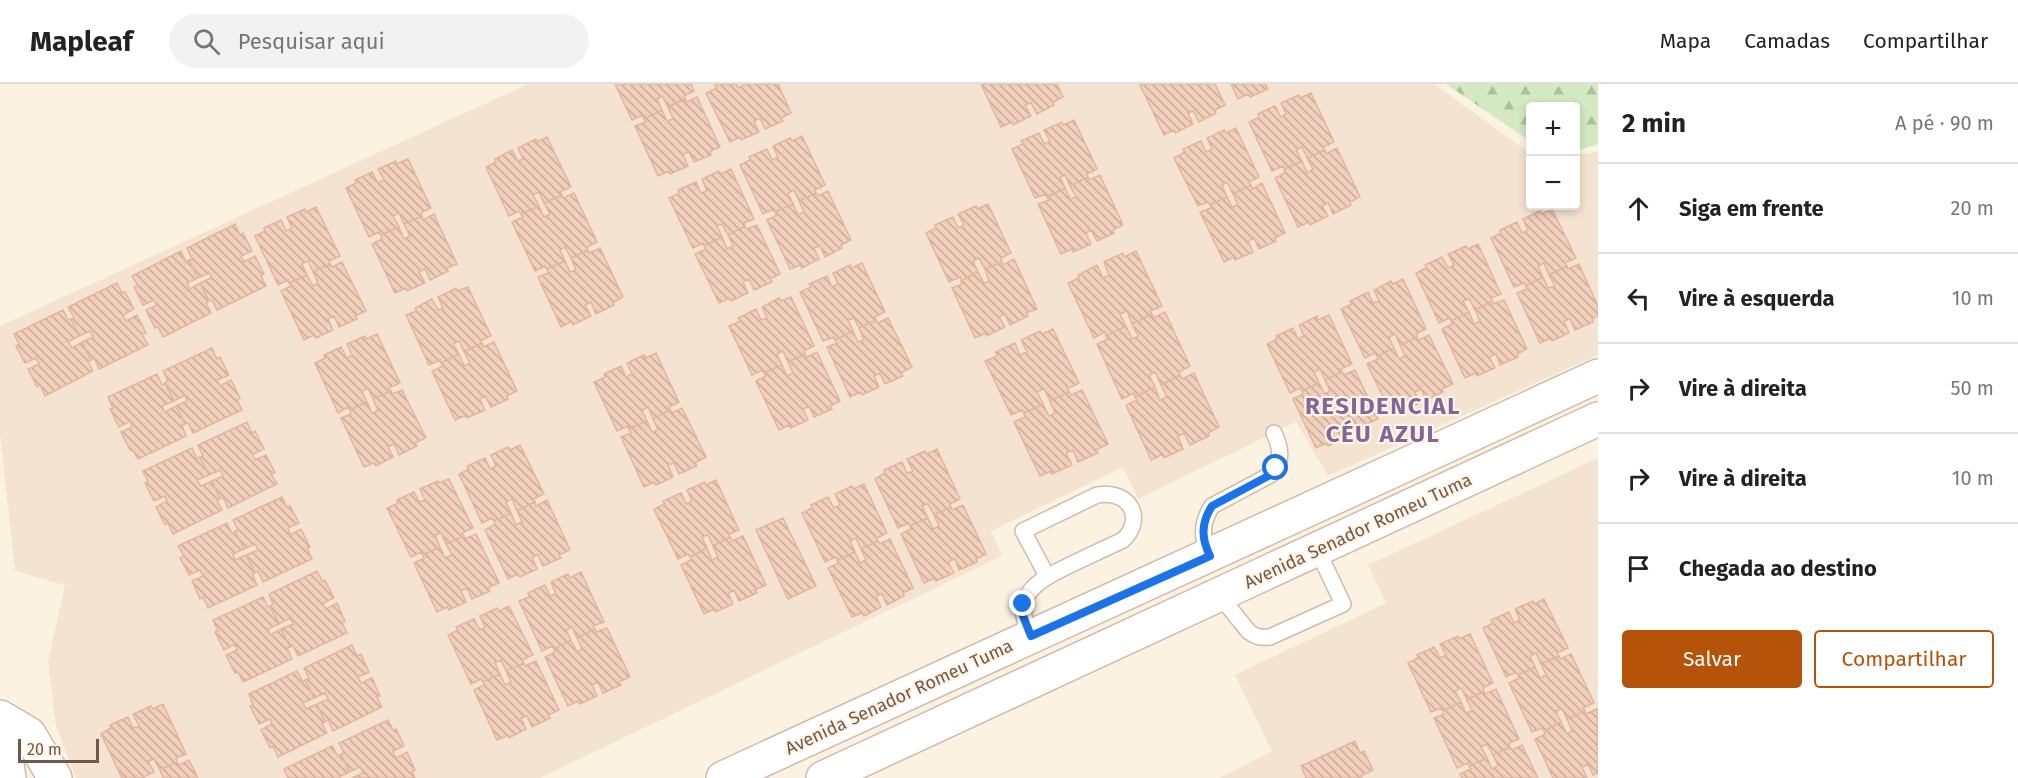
<!DOCTYPE html>
<html lang="pt">
<head>
<meta charset="utf-8">
<style>
  :root { --surface:#fff; --page:#f2f2f2; --text:#222; --muted:#767676; --line:#e0e0e0; --accent:#b45309 }
  body { margin:0; font-family:"Fira Sans",sans-serif; background:var(--page); color:var(--text) }
  .controls { position:absolute; right:18px; top:18px; display:grid; overflow:hidden; border-radius:6px; box-shadow:0 3px 9px #0003 }
  .controls button { width:54px; height:54px; display:grid; place-items:center; padding:0; border:0; border-bottom:2px solid var(--line); background:var(--surface); color:var(--text); font:30px sans-serif }
  .scale { position:absolute; left:18px; bottom:15px; width:81px; box-sizing:border-box; padding-left:6px; border:3px solid #745749; border-top:0; font-size:16px; line-height:21px; white-space:nowrap; color:#745749; -webkit-text-stroke:4px #fff6e8; paint-order:stroke }
  .stop { position:absolute; width:18px; height:18px; margin:-14px; border:4px solid #1a73e8; border-radius:50%; background:#fff }
  .stop.end { background:#1a73e8; border-color:#fff; box-shadow:0 2px 6px #0008 }
  .list { margin:0; padding:0; list-style:none }
  h2 { display:flex; justify-content:space-between; align-items:center; height:78px; margin:0; padding:0 24px; font-size:26px }
  h2 small { font-size:20px; font-weight:400; color:var(--muted) }
  .list li { display:grid; grid-template-columns:39px 1fr auto; gap:18px; align-items:center; box-sizing:border-box; height:90px; padding:0 24px; border-top:2px solid var(--line) }
  .list b { display:block; font-size:22px; white-space:nowrap }
  .list em { font-size:20px; font-style:normal; color:var(--muted) }
  .actions { display:flex; gap:12px; padding:18px 24px }
  .actions a { flex:1; padding:14px 0; border:2px solid var(--accent); border-radius:6px; text-align:center; font-size:21px; color:var(--accent) }
  .actions .main { background:var(--accent); color:#fff }
  .icon { flex:none; width:33px; height:33px; fill:none; stroke:currentColor; stroke-width:2; stroke-linecap:round; stroke-linejoin:round }
  .map { position:relative; flex:none; width:1598px; height:694px; overflow:hidden }
  header { display:flex; align-items:center; gap:36px; box-sizing:border-box; height:84px; padding:0 30px; background:var(--surface); border-bottom:2px solid var(--line) }
  header strong { font-size:28px }
  nav { display:flex; gap:33px; margin-inline-start:auto; font-size:21px }
  .search { width:420px; height:54px; background:var(--page); display:flex; align-items:center; gap:15px; box-sizing:border-box; padding:0 21px; border-radius:33px; color:var(--muted); font-size:22px }
  main { display:flex }
  aside { flex:1; background:var(--surface) }
  .map>svg:first-child { display:block }
  .residential { fill:#f4e3d1 }
  .forest { fill:url(#forest-firs) }
  .building { fill:url(#building-back-hatch); stroke:#e4b59b; stroke-width:1.5 }
  .lines { fill:none; stroke-linecap:round; stroke-linejoin:round }
  .lane-casing { stroke:#cfbbac; stroke-width:18 }
  .secondary-casing { stroke:#d2bba9; stroke-width:36 }
  .lane { stroke:#fff; stroke-width:15 }
  .secondary { stroke:#fff; stroke-width:33 }
  .route { stroke:#1a73e8; stroke-width:8 }
  .labels { text-anchor:middle; dominant-baseline:central; stroke-width:4.5; stroke-linejoin:round; paint-order:stroke }
  .street-label { font-size:18px; fill:#745749; stroke:#fff6e8 }
  .district-label { font-size:24px; font-weight:bold; letter-spacing:1.5px; fill:#856497; stroke:#fff6e8 }
</style>
</head>
<body>
<header>
<strong>Mapleaf</strong>
<div class="search"><svg class="icon" aria-label="search" viewBox="0 0 24 24"><circle cx="10" cy="10" r="6"/><path d="M15 15l6 6"/></svg>Pesquisar aqui</div>
<nav><a>Mapa</a><a>Camadas</a><a>Compartilhar</a></nav>
</header>
<main>
<div class="map">
<svg width="1598" height="694" viewBox="0 0 1598 694">
  <defs>
    <pattern id="forest-firs" width="22" height="20" patternUnits="userSpaceOnUse" patternTransform="scale(1.5)"><rect width="22" height="20" fill="#d2e9c1"/><path d="M5 1l3.5 6h-7zM16 11l3.5 6h-7z" fill="#afc09f"/></pattern>
    <pattern id="building-back-hatch" width="6" height="6" patternUnits="userSpaceOnUse" patternTransform="scale(1.5)"><rect width="6" height="6" fill="#f1cfba"/><path d="M-1 5l2 2M0 0l6 6M5-1l2 2" fill="none" stroke="#c8ab99"/></pattern>
  </defs>
  <rect width="100%" height="100%" fill="#fcf2e2"/>
  <path class="residential" d="M528,0H1434L1530,69V122H1576V72L1598,67V271L1328,392L1296,338L1138,415L1123,383L991,447L1002,472L540,694H76L56,642L48,578L65,501L15,487L0,350V242Z
    M1598,374V694H1219L1272,667L1235,591L1386,519L1368,481Z"/>
  <path class="forest" d="M1446,0H1598V60L1576,67V22H1530V57Z"/>
  <path class="building" d="M615,0H691L694,7L684,12L685,15L668,23L662,12L657,15L662,26L644,35L643,31L632,36Z
    M736,0L738,4L744,0H778L791,29L781,34L783,37L765,45L760,34L754,37L759,48L741,56L740,53L730,58L706,9L717,4L715,1L717,0Z
    M981,0H1057L1063,13L1053,18L1054,21L1037,30L1031,19L1025,21L1031,32L1013,41L1012,38L1001,43Z
    M1143,0H1215L1225,21L1215,26L1216,29L1199,38L1193,27L1188,29L1193,40L1175,49L1174,46L1164,51L1140,1Z
    M1231,0H1265L1268,5L1250,13L1248,10L1238,15Z
    M1311,9L1334,58L1323,63L1325,66L1307,74L1302,63L1296,66L1302,77L1284,85L1283,82L1272,87L1249,38L1259,33L1258,30L1275,22L1281,33L1286,30L1281,19L1299,11L1300,14Z
    M697,13L720,63L710,67L711,71L694,78L689,68L683,70L688,82L670,90L669,87L658,92L635,42L646,38L644,35L662,26L667,37L673,35L668,23L685,15L687,18Z
    M1074,36L1097,85L1087,90L1088,93L1070,102L1065,91L1060,93L1065,104L1047,113L1046,110L1035,114L1012,65L1023,60L1021,57L1039,49L1044,60L1050,57L1044,46L1062,38L1063,41Z
    M1236,44L1259,93L1249,98L1251,101L1233,110L1227,98L1222,101L1227,113L1210,121L1208,118L1198,122L1174,74L1185,68L1183,65L1201,57L1206,68L1212,65L1207,54L1224,46L1226,49Z
    M802,52L825,101L815,106L816,109L799,117L794,106L788,109L793,120L775,128L774,125L763,130L740,81L750,76L749,73L767,65L772,76L778,73L773,62L790,54L792,57Z
    M547,53L571,103L560,108L562,111L544,119L539,108L533,111L539,122L521,130L519,127L509,132L486,83L496,78L495,75L512,66L518,77L523,75L518,64L536,55L537,58Z
    M1337,64L1360,113L1350,118L1351,121L1333,130L1328,119L1322,122L1328,132L1310,141L1309,138L1298,143L1275,94L1285,89L1284,85L1302,77L1307,89L1313,85L1307,74L1325,66L1326,70Z
    M408,75L431,124L421,129L422,132L404,140L399,129L393,132L399,143L381,151L379,148L369,153L346,104L356,99L355,96L372,88L378,99L384,96L378,85L396,77L397,80Z
    M731,85L754,135L744,139L745,142L728,151L722,140L717,142L722,153L704,162L703,159L693,164L669,114L680,109L678,106L696,98L701,109L707,107L702,95L719,87L721,90Z
    M1100,91L1123,141L1113,146L1114,149L1097,157L1091,146L1086,149L1091,160L1073,168L1072,165L1061,170L1038,120L1049,116L1047,113L1065,104L1070,115L1076,113L1070,102L1088,93L1089,96Z
    M1262,99L1285,149L1275,154L1276,157L1259,165L1254,154L1248,157L1253,168L1235,176L1234,173L1224,178L1200,128L1211,124L1210,121L1227,113L1232,123L1238,121L1233,110L1251,101L1252,105Z
    M828,107L851,156L841,161L842,164L825,173L820,162L814,164L819,175L802,184L800,181L790,185L767,136L777,131L775,128L793,120L798,131L804,128L799,117L816,109L818,112Z
    M574,109L597,158L587,163L588,166L571,174L565,163L560,166L565,177L547,185L545,182L535,187L512,138L523,133L521,130L539,122L544,133L550,130L544,119L562,111L563,114Z
    M988,120L1011,169L1001,174L1002,178L985,185L979,174L973,177L978,188L961,197L960,193L949,198L926,149L936,144L935,141L953,133L958,144L964,141L958,130L976,122L977,125Z
    M316,123L340,172L329,177L330,180L313,188L308,177L302,180L307,191L289,199L288,196L278,201L255,152L265,147L264,144L281,136L286,147L292,144L287,133L305,125L306,128Z
    M1552,125L1576,174L1565,179L1567,182L1549,191L1544,179L1538,182L1543,193L1526,202L1524,199L1514,203L1491,154L1501,149L1500,146L1517,138L1522,149L1528,146L1523,135L1540,127L1542,130Z
    M434,130L457,180L447,184L448,187L430,196L425,185L419,188L425,199L407,207L406,204L395,209L372,160L382,155L381,151L399,143L404,155L410,152L404,140L422,132L423,136Z
    M235,140L240,151L243,149L252,167L241,172L244,178L255,172L264,190L261,192L266,202L217,226L212,216L209,217L200,199L211,194L209,189L198,194L189,176L192,175L187,164Z
    M757,141L780,190L770,195L772,198L754,206L749,195L743,198L748,209L731,217L729,214L719,219L695,170L706,165L704,162L722,153L727,165L733,162L728,151L745,142L747,145Z
    M1478,160L1501,210L1491,214L1492,217L1475,226L1469,215L1463,217L1469,228L1451,237L1450,234L1439,239L1416,189L1426,184L1425,181L1442,173L1448,184L1454,181L1448,170L1466,162L1468,165Z
    M600,164L623,213L613,219L614,221L596,230L591,218L585,221L591,232L573,241L572,237L561,243L538,193L548,189L547,185L565,177L570,188L576,186L571,174L588,166L589,169Z
    M181,167L186,178L189,176L198,194L187,199L190,205L200,199L209,217L206,219L211,229L163,253L158,243L155,244L146,226L157,221L154,216L143,221L134,203L138,202L132,192Z
    M1136,167L1162,222L1150,227L1152,230L1132,240L1127,227L1120,230L1126,242L1106,252L1105,248L1094,254L1068,199L1079,194L1078,191L1097,181L1103,194L1109,191L1104,178L1123,169L1124,173Z
    M1014,175L1037,225L1026,229L1028,232L1010,241L1005,230L999,233L1005,243L987,252L986,249L975,254L952,204L962,200L961,197L978,188L984,199L989,197L985,185L1002,178L1003,181Z
    M342,178L366,227L355,232L357,235L339,243L334,232L328,235L333,246L316,254L314,251L304,256L281,207L291,202L289,199L307,191L313,202L318,199L313,188L330,180L332,183Z
    M862,179L885,228L875,233L876,236L859,244L854,234L848,236L853,247L835,256L834,253L823,257L800,208L811,203L809,200L827,192L832,203L838,200L833,189L850,181L852,184Z
    M1579,180L1598,222V231L1592,235L1593,238L1575,246L1570,235L1564,237L1569,249L1552,257L1551,254L1540,259L1517,209L1527,205L1526,202L1543,193L1548,204L1555,202L1549,191L1567,182L1568,185Z
    M1403,195L1426,245L1416,250L1417,253L1400,261L1395,250L1389,253L1394,264L1377,272L1375,269L1365,274L1341,225L1352,220L1350,217L1368,208L1373,219L1379,217L1374,206L1391,197L1393,200Z
    M117,199L122,209L125,208L134,225L123,231L126,237L137,231L146,249L142,250L148,261L99,285L94,274L91,276L82,258L93,253L90,247L79,252L71,235L74,234L68,223Z
    M468,203L491,252L480,257L482,259L464,268L459,257L453,260L459,270L441,279L440,276L429,281L406,231L416,227L415,224L432,215L438,226L443,224L438,213L456,204L457,207Z
    M791,213L814,262L804,267L805,270L788,278L783,267L777,270L782,281L764,289L763,286L752,291L729,242L740,237L738,234L756,225L761,236L767,234L762,223L779,214L781,217Z
    M1504,216L1527,265L1517,270L1518,273L1500,281L1496,270L1489,273L1495,284L1477,292L1476,289L1465,294L1442,245L1452,240L1451,237L1469,228L1474,240L1480,237L1475,226L1492,217L1493,220Z
    M63,226L68,236L71,235L79,252L68,258L72,264L82,258L91,276L88,277L93,287L45,312L40,301L37,303L28,285L39,280L36,274L25,279L16,262L19,260L14,250Z
    M1165,228L1190,282L1179,288L1180,291L1161,301L1155,288L1149,291L1155,303L1135,313L1134,309L1122,315L1097,260L1108,255L1106,252L1126,242L1132,255L1138,252L1132,240L1152,230L1153,234Z
    M1329,231L1352,280L1341,285L1342,288L1325,296L1320,285L1314,288L1319,299L1302,307L1300,304L1290,309L1267,260L1277,255L1276,252L1293,244L1298,255L1304,252L1299,241L1317,232L1318,236Z
    M888,234L912,283L901,289L903,292L885,300L880,289L874,292L879,303L862,311L860,308L850,313L827,263L837,259L835,256L853,247L858,258L864,256L859,244L876,236L878,239Z
    M1053,245L1079,299L1067,305L1069,308L1050,317L1044,305L1037,308L1043,320L1024,329L1022,326L1011,331L985,277L997,272L995,268L1015,259L1020,271L1027,268L1021,256L1040,247L1042,250Z
    M377,250L400,299L389,304L391,307L373,315L368,304L362,307L367,318L350,326L348,323L338,329L315,279L325,274L324,271L341,263L347,274L352,271L347,260L365,252L366,255Z
    M1429,251L1453,300L1442,305L1443,308L1426,316L1421,305L1415,308L1420,319L1402,327L1401,324L1391,329L1367,280L1378,275L1377,272L1394,264L1399,275L1405,272L1400,261L1417,253L1419,256Z
    M494,258L517,307L507,312L508,315L491,323L485,312L480,315L485,326L467,334L466,331L455,336L432,287L443,282L441,279L459,270L464,282L470,279L464,268L482,259L483,263Z
    M212,264L217,275L220,273L229,291L217,296L220,302L231,296L240,314L237,316L242,326L193,349L188,339L185,340L176,322L187,317L185,311L174,317L165,299L168,297L163,287Z
    M817,268L840,317L830,322L832,325L814,333L809,322L803,325L808,336L791,344L789,341L779,346L756,297L766,292L764,289L782,281L787,292L793,289L788,278L805,270L807,273Z
    M656,269L679,318L669,323L670,326L653,335L648,323L642,326L647,337L629,345L628,342L617,347L594,298L605,293L604,290L621,282L626,293L632,290L627,279L644,271L646,274Z
    M1355,286L1378,335L1367,340L1369,343L1351,351L1346,340L1340,343L1345,354L1328,362L1326,359L1316,364L1293,315L1303,310L1302,307L1319,299L1325,310L1330,307L1325,296L1342,288L1344,291Z
    M1194,289L1219,343L1208,349L1209,352L1190,361L1184,349L1178,352L1183,365L1164,374L1163,370L1151,376L1126,321L1137,316L1135,313L1155,303L1160,316L1167,313L1161,301L1180,291L1182,295Z
    M157,290L162,301L165,299L174,317L162,322L165,328L176,322L185,340L182,341L186,352L138,375L132,365L130,366L121,348L132,343L130,337L119,343L110,325L113,324L108,313Z
    M402,306L426,354L415,359L417,362L399,371L394,360L388,363L393,373L376,382L374,379L364,383L341,334L351,330L350,326L367,318L372,329L378,327L373,315L391,307L392,310Z
    M1082,306L1108,360L1096,366L1098,369L1078,378L1073,366L1066,369L1072,381L1052,390L1051,387L1040,392L1014,338L1025,333L1024,329L1043,320L1049,332L1055,329L1050,317L1069,308L1071,311Z
    M682,324L706,373L695,379L697,382L679,390L674,379L668,381L673,393L656,401L654,398L644,403L621,353L631,349L629,345L647,337L652,348L658,346L653,335L670,326L672,329Z
    M247,338L252,349L255,347L264,365L253,370L255,376L266,371L275,389L271,390L277,400L228,424L223,413L220,415L212,397L223,392L220,386L209,391L200,373L203,372L198,361Z
    M520,361L544,410L533,415L535,418L517,427L512,415L506,418L511,429L494,437L492,434L482,439L459,390L469,385L467,382L485,374L490,385L496,382L491,371L508,363L510,366Z
    M192,364L197,375L200,373L209,391L197,396L201,402L212,397L220,415L217,416L222,426L173,450L168,439L165,441L156,423L167,417L165,412L154,417L145,399L148,398L143,387Z
    M937,365L960,415L950,420L951,423L934,431L928,420L922,422L928,434L910,442L909,439L898,444L875,395L885,389L884,386L902,378L907,389L913,387L907,375L925,367L927,370Z
    M449,395L473,444L462,449L464,452L446,460L441,449L435,451L440,463L423,471L421,468L411,473L387,424L398,419L397,416L414,408L419,418L425,416L420,405L438,397L439,399Z
    M716,396L739,446L729,450L730,453L713,462L708,451L702,453L707,464L690,473L688,470L678,475L654,425L665,420L663,417L681,409L686,420L692,417L687,406L705,398L706,401Z
    M864,400L887,449L877,454L878,457L861,465L856,454L850,457L855,468L837,476L836,473L825,478L802,429L812,424L811,421L828,413L834,424L840,421L835,410L852,402L853,405Z
    M282,413L287,423L290,422L299,439L288,444L290,451L301,445L310,463L307,464L312,475L263,498L258,487L255,489L246,471L258,466L255,460L244,465L235,447L238,446L233,436Z
    M547,416L570,466L559,471L561,474L543,482L538,471L532,473L537,485L520,493L518,490L508,495L485,446L495,440L494,437L511,429L516,441L522,438L517,427L535,418L536,422Z
    M963,421L986,470L976,475L977,478L959,486L955,475L948,478L954,489L936,497L935,494L924,499L901,450L911,445L910,442L928,434L933,445L939,442L934,431L951,423L952,426Z
    M783,434L816,502L788,515L756,446Z
    M227,439L232,449L235,447L244,465L233,470L235,476L246,471L255,489L252,490L257,501L208,524L203,513L200,515L192,497L203,492L200,486L189,491L180,474L184,472L178,462Z
    M476,450L499,499L488,504L490,507L472,515L467,504L461,507L466,518L449,526L447,523L437,528L414,479L424,474L423,471L440,463L445,474L452,471L446,460L464,452L465,455Z
    M743,452L766,501L755,506L757,509L739,517L734,506L728,509L733,520L716,528L714,525L704,530L681,481L691,476L690,473L707,464L712,476L718,473L713,462L730,453L732,457Z
    M890,455L913,504L903,509L904,512L887,521L882,510L876,512L881,523L864,532L862,529L852,533L828,484L839,479L837,476L855,468L860,479L866,476L861,465L878,457L880,460Z
    M317,487L323,498L325,496L334,514L323,519L326,525L337,519L345,537L342,539L347,549L298,572L293,562L290,563L281,545L293,540L290,534L279,540L270,522L273,520L269,510Z
    M581,488L604,538L593,542L595,545L577,554L572,543L566,546L571,556L554,565L552,562L542,567L519,517L529,513L528,509L545,501L550,512L556,510L551,498L568,490L570,494Z
    M263,513L268,523L270,522L279,540L268,545L270,551L281,545L290,563L287,564L292,575L243,598L238,588L235,589L226,571L237,566L235,560L224,566L215,548L218,547L213,536Z
    M1544,515L1568,564L1557,569L1559,572L1541,580L1536,569L1530,572L1535,583L1518,591L1516,588L1506,593L1483,544L1493,539L1491,536L1509,528L1514,539L1520,536L1515,525L1533,517L1534,520Z
    M509,522L533,571L522,576L524,579L506,587L501,576L495,579L500,590L483,598L481,595L471,600L448,551L458,546L456,543L474,535L480,546L485,543L480,532L497,524L499,527Z
    M607,544L630,593L619,598L621,601L603,609L598,598L592,601L597,612L580,620L578,617L568,622L545,573L555,568L554,565L571,556L577,568L582,565L577,554L595,545L596,548Z
    M1470,550L1493,599L1483,604L1484,607L1467,616L1461,604L1455,607L1461,618L1443,627L1442,624L1431,628L1408,579L1418,574L1417,571L1434,563L1440,574L1446,571L1440,560L1458,552L1459,555Z
    M352,561L357,572L361,570L369,588L358,593L361,599L372,594L380,612L377,613L382,623L333,647L328,636L325,638L317,620L328,615L325,609L314,614L305,596L309,595L304,584Z
    M1571,570L1594,619L1583,624L1585,627L1567,635L1562,625L1556,627L1561,638L1544,647L1542,644L1532,648L1509,599L1519,594L1518,591L1535,583L1540,594L1546,591L1541,580L1559,572L1560,575Z
    M536,577L559,626L548,631L550,634L532,643L527,632L521,634L526,645L509,654L508,651L497,656L474,606L484,601L483,598L500,590L505,601L511,598L506,587L524,579L525,582Z
    M297,587L303,598L305,596L314,614L303,619L306,625L317,620L325,638L322,639L327,649L278,673L273,662L270,664L261,646L272,640L270,635L259,640L250,622L253,621L249,610Z
    M1496,605L1519,655L1509,659L1510,663L1493,671L1487,660L1481,663L1487,674L1469,682L1468,679L1457,684L1434,634L1444,630L1443,627L1461,618L1466,629L1472,627L1467,616L1484,607L1485,610Z
    M163,620L186,670L176,674L177,678L160,686L154,675L148,677L154,688L142,694H122L101,650L111,644L110,641L128,633L133,644L139,642L133,630L151,622L153,625Z
    M1597,625L1598,689L1593,691L1588,680L1582,683L1587,694H1553L1535,655L1545,650L1544,647L1561,638L1567,650L1572,647L1567,635L1585,627L1586,630Z
    M388,636L393,646L396,645L404,662L393,667L396,674L407,668L415,686L412,687L415,694H352L363,689L360,683L349,688L341,670L344,669L339,659Z
    M1355,657L1360,669L1364,667L1373,686L1361,692L1362,694H1306L1301,682Z
    M1522,661L1538,694H1462L1460,690L1471,685L1469,682L1487,674L1492,685L1498,682L1493,671L1510,663L1512,666Z
    M332,662L338,672L341,670L349,688L338,694H288L284,685Z
    M189,676L198,694H163L160,686L177,678L179,681Z"/>
  <g class="lines">
    <defs>
      <path id="lane" d="M1210,472C1201,454 1201,439 1212,422L1272,390C1283,376 1281,364 1274,349
        M1219,511L1249,548C1256,553 1261,554 1270,553L1343,520L1317,465
        M1031,552C1009,510 1039,496 1072,480C1089,472 1106,464 1123,456C1146,434 1129,405 1097,411L1023,447L1047,492"/>
      <path id="secondary" d="M0,633L29,650L55,694
        M0,633L9,694
        M723,694C1015,559 1307,427 1598,292
        M823,694L1598,335"/>
    </defs>
    <use href="#lane" class="lane-casing"/>
    <use href="#secondary" class="secondary-casing"/>
    <use href="#lane" class="lane"/>
    <use href="#secondary" class="secondary"/>
  </g>
  <g class="lines">
    <path class="route" d="M1023,520V532L1031,552L1210,472C1201,454 1201,439 1212,422L1272,390L1276,384"/>
  </g>
  <g class="labels">
    <g class="street-label">
      <text transform="translate(1358 447) rotate(-25)">Avenida Senador Romeu Tuma</text>
      <text transform="translate(899 613) rotate(-25)">Avenida Senador Romeu Tuma</text>
    </g>
    <g class="district-label">
      <text x="1383" y="322">RESIDENCIAL<tspan x="1383" dy="28">CÉU AZUL</tspan></text>
    </g>
  </g>
</svg>
<div class="controls">
<button>+</button>
<button>−</button>
</div>
<div class="scale">20 m</div>
<div class="stop" style="left:1276px;top:384px"></div>
<div class="stop end" style="left:1023px;top:520px"></div>
</div>
<aside>
<h2>2 min<small>A pé · 90 m</small></h2>
<ul class="list">
<li><svg class="icon" aria-label="ahead" viewBox="0 0 24 24"><path d="M12 20V5M6 11l6-6 6 6"/></svg><div><b>Siga em frente</b></div><em>20 m</em></li>
<li><svg class="icon" aria-label="left" viewBox="0 0 24 24"><path d="M17 20v-9H6M10 6l-5 5 5 5"/></svg><div><b>Vire à esquerda</b></div><em>10 m</em></li>
<li><svg class="icon" aria-label="right" viewBox="0 0 24 24"><path d="M7 20v-9h11M14 6l5 5-5 5"/></svg><div><b>Vire à direita</b></div><em>50 m</em></li>
<li><svg class="icon" aria-label="right" viewBox="0 0 24 24"><path d="M7 20v-9h11M14 6l5 5-5 5"/></svg><div><b>Vire à direita</b></div><em>10 m</em></li>
<li><svg class="icon" aria-label="arrive" viewBox="0 0 24 24"><path d="M6 21V4h12l-3 4 3 4H6"/></svg><div><b>Chegada ao destino</b></div></li>
</ul>
<div class="actions"><a class="main">Salvar</a><a>Compartilhar</a></div>
</aside>
</main>
</body>
</html>
